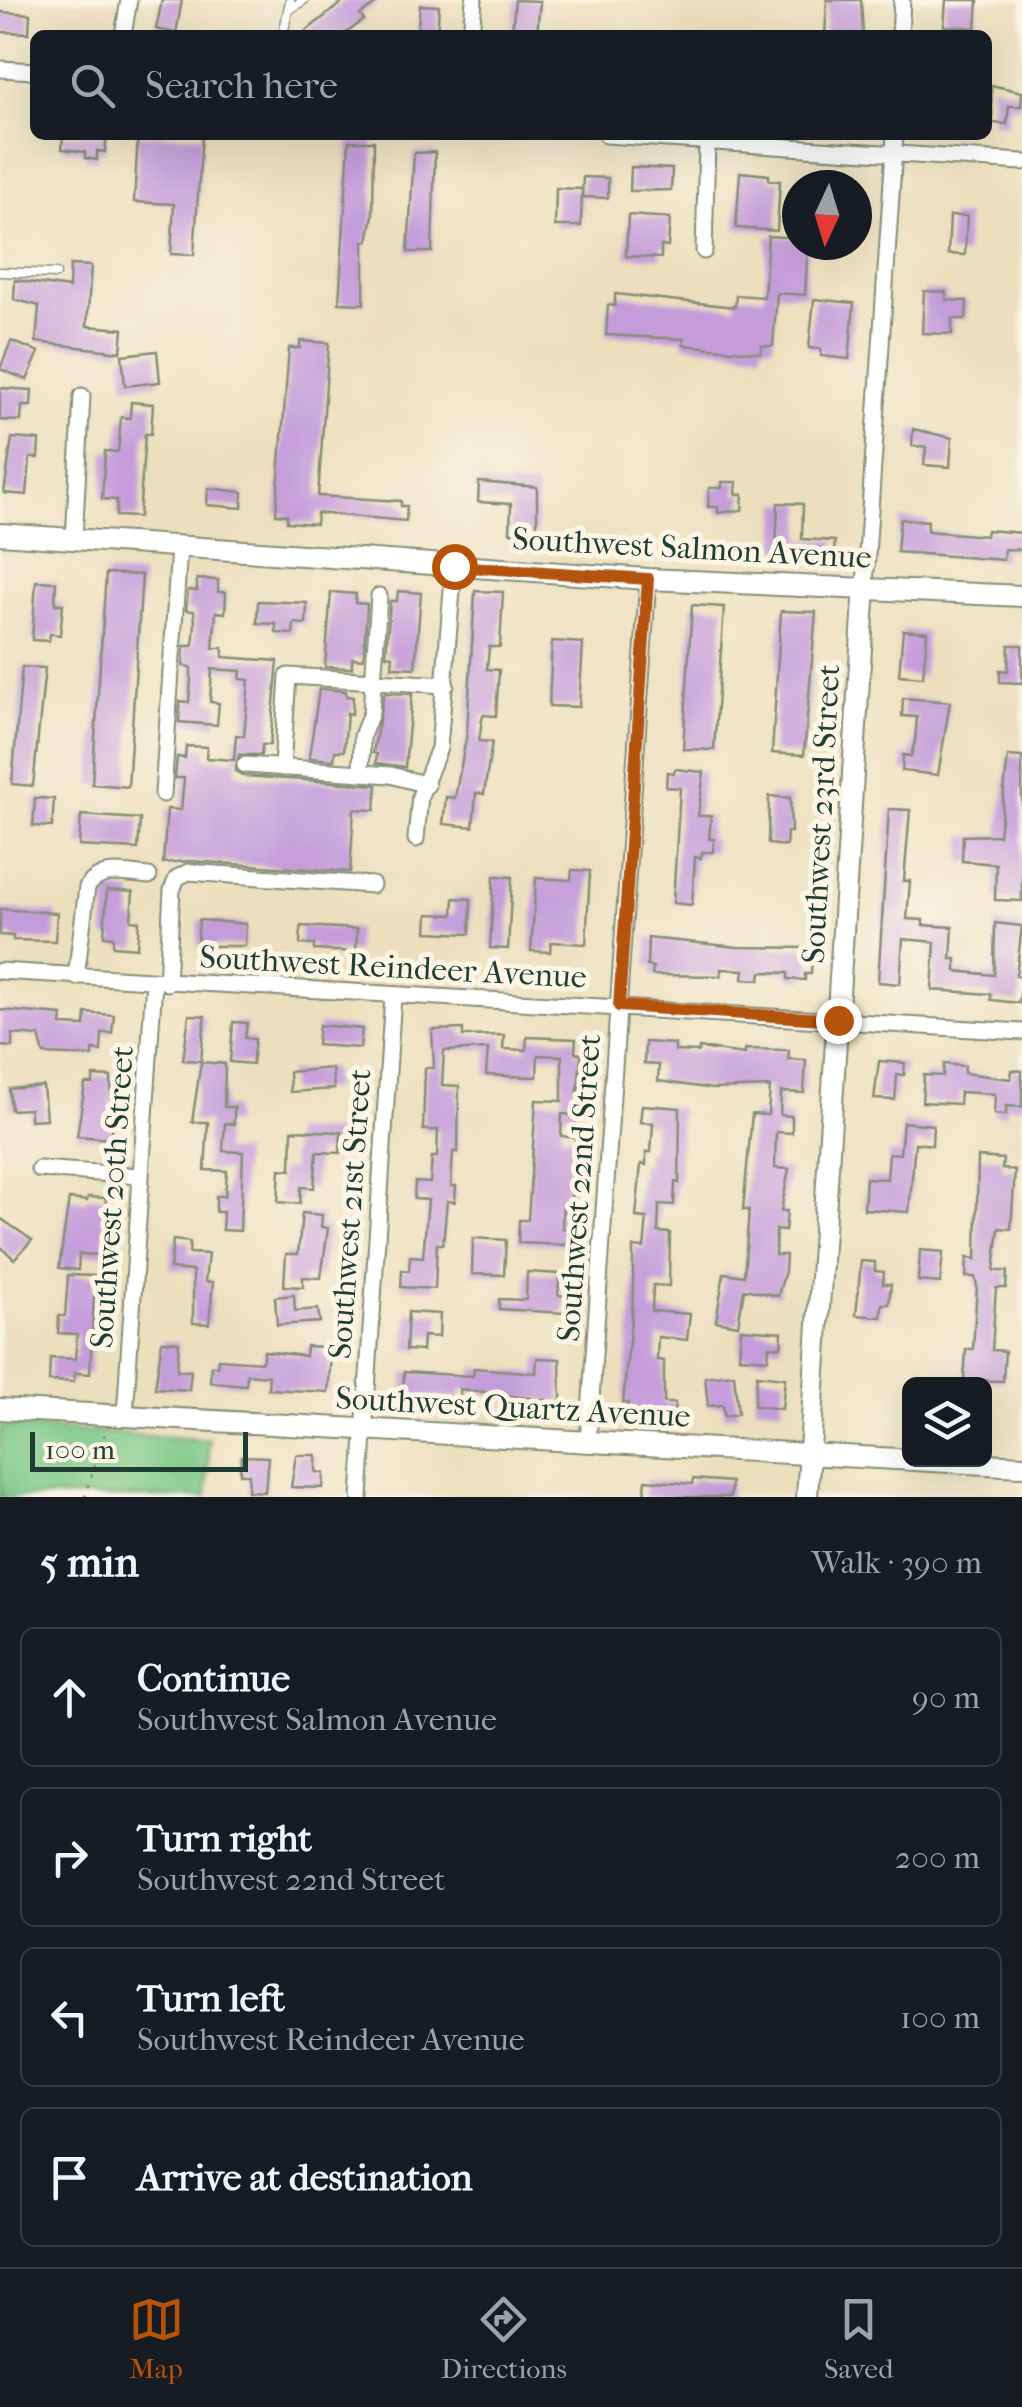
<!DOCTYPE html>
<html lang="en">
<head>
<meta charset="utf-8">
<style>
  :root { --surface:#171b24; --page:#242831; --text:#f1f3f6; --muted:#9ea1a6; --line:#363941; --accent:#b45309 }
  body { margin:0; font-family:"IM FELL French Canon",serif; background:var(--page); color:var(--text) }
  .controls { position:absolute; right:30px; bottom:30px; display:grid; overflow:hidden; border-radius:15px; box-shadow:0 10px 40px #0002 }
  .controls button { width:90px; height:90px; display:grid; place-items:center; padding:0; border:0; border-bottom:2px solid var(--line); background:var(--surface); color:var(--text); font:50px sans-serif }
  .compass { position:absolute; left:782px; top:170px; width:90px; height:90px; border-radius:50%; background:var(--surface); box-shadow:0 10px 40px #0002; rotate:184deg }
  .scale { position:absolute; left:30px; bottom:25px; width:218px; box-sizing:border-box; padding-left:10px; border:5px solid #1f3d34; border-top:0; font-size:28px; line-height:35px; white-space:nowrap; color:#1f3d34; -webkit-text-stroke:8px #fcf5e5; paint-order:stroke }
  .stop { position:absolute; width:30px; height:30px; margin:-22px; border:8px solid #b45309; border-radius:50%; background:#fff }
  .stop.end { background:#b45309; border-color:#fff; box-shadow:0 2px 10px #0008 }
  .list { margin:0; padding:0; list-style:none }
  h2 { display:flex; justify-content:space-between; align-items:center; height:130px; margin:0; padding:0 40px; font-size:42px }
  h2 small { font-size:32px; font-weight:400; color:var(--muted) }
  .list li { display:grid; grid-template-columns:65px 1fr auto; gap:30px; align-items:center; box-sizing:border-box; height:140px; margin:0 20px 20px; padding:0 20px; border:2px solid var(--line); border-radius:15px }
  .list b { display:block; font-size:38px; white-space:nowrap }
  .list p { margin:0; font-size:32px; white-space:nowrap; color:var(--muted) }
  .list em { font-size:32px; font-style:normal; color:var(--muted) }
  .icon { flex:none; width:55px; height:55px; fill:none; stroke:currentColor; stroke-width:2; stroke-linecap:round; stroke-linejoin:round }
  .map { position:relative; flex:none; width:1022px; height:1497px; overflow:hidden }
  .search { position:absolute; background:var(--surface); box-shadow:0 10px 40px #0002; left:30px; right:30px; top:30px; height:110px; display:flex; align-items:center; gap:25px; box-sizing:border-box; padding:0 35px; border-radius:15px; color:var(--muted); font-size:38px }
  .sheet { height:770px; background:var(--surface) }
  nav { display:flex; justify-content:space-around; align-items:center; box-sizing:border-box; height:140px; border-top:2px solid var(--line); background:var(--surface); font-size:28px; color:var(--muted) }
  nav a { display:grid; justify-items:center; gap:5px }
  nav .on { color:var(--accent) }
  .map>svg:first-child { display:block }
  .green { fill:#79c786; stroke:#4c825d; stroke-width:2.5 }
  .building { fill:#c49cda }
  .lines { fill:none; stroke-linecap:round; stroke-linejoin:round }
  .lane-casing { stroke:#868e78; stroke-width:11 }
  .street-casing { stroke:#868e78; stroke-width:19 }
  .secondary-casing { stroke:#868e78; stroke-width:24 }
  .path { stroke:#868e78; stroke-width:2.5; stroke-dasharray:2.5 8; stroke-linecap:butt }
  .lane { stroke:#fff; stroke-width:8 }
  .street { stroke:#fff; stroke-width:15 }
  .secondary { stroke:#fff; stroke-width:20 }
  .route { stroke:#b45309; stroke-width:12 }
  .labels { text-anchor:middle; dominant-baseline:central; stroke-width:10; stroke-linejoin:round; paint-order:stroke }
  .street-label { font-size:32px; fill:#1f3d34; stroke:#fcf5e5 }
</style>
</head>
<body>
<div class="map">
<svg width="1022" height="1497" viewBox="0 0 1022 1497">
  <rect width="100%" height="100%" fill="#fcf5e5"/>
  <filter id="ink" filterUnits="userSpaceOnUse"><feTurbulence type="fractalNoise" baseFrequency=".01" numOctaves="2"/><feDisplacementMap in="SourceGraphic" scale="20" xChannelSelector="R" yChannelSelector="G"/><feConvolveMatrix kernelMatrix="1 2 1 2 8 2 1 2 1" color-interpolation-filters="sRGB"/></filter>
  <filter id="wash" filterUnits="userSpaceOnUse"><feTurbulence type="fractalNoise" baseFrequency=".0048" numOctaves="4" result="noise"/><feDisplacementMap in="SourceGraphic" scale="40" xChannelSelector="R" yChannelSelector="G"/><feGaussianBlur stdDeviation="2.25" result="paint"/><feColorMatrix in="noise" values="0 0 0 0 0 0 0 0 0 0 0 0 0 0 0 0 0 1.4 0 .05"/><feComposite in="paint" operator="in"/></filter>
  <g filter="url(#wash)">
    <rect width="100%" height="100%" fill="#ecdfbd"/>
    <path class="green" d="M0,1425L209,1440L207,1497H0Z"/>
    <g id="blocks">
      <path class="building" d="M162,0H182L176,33L156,29Z
        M345,0H381L360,15L364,20L343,35H301Z
        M515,0L540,1L537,34L512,32Z
        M827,0H861L863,35H825Z
        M946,0H978L976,28L944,26Z
        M420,5L439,6L437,35H417Z
        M0,12L30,14L29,33L0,32Z
        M991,85L1022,92L1021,106H1009L1007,124L993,123Z
        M63,135H107L105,152L97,151V160L85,158V152L62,149Z
        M138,135H202L194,255L171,254L174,204L134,202Z
        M349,141H374L373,215L368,241H364V304L339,303Z
        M435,152L432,252H408L414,153Z
        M631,167L672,169L671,190L630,191Z
        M740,172L769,175V180L780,181L777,231L736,228Z
        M583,177L608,178V198L582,197Z
        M556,188L582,189L581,226H555Z
        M628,215L670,218L668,247L661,246V258L626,256Z
        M950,216H967L965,255L948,254Z
        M768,236L797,238V245H808L805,295L777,293L773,346H762L761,353L683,345L684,339L606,335L608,305L615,306V294L735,307L736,295L764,297Z
        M70,265L91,266L87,326L123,329L121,352L36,342L39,306L14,299L15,280L69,288Z
        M924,291L946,292V300L967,301L966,319H952V334L922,333Z
        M814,299L854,303L849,359L821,356V349L809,348Z
        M11,341L39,352L27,380L0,369Z
        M300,341L329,343L318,496L401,501V506H407L406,521L317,513L316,524L287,522V515L276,514L289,348H300Z
        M157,351L160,382L125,386L122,355Z
        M0,388L32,390L31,406H22L21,421L0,420Z
        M131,402L153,404L151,434H145L139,517L116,516L117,500L102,499L105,451L118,452L121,417L130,418Z
        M913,429L952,438L950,467L924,465L926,447L912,446Z
        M12,438L39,440L38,458H30L27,495L4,493Z
        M479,482L537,487V534L510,532L511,504L478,502Z
        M722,482H737L736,494H743L742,510L718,513V507H708L709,488H722Z
        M208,488L243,492L242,508L207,505Z
        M778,503L803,504L802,539L835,541L833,560L803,559V550L776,549Z
        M900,519L928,521L927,531L986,536L987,530L1022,533V550L1004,549L1003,560L897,552Z
        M106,573L142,575L128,787L92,784Z
        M197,579L218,580V592H226L225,613L216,612L213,648H223V657L278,661L270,745H262L261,755H239L235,771L244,776L377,785L375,810L354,809L350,872L189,861L163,863L167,809L181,810L184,778H175L177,757L185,758L186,746L207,747L206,758L234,760L236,735L244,736L249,680L240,679L241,671L212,669L210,702L219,703L217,725L179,722L180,701L189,702L191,679V667L183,666L184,646H193L195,623L194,611L186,610L188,590L197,591Z
        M36,581L56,582L55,604H63L60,635L50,634L49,641L32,640Z
        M398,591L421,593L415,668L392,667L393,656L386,655L390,601H397Z
        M475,591L503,592L500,647H489L487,669L499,670L496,716L483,715L482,720L479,741L492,742L484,794L476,793L473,827L443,824L446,797L455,798L467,733Z
        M331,592L356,594L355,603L367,604L364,654L362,659L352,658V668L325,667Z
        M258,601L307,603L306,624L294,623L293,634L276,633V624L257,623Z
        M692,605L724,607L714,750L683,749Z
        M781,611L816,612L804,755L772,753Z
        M903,630L927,632L923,677L899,675Z
        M552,641L583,643L579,707L549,706Z
        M1009,645H1022V683L1000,682V670L1008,671Z
        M22,667L45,668L33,786L12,784Z
        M319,689L346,691V696L353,697L352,714L347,713L344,751H335L334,760L309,758Z
        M384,693L412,694L405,767L376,763L377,754L373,753Z
        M903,698L950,702L938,775L902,771L903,755L911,756L915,741L917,717L902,716Z
        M1008,756L1022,757V901L995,900L996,864L962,861L963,836L999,835Z
        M675,769L704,772L698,816H711L709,839H714L713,852H702L701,858L695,857L692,905L673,903L680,788L666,787L667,772L674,773Z
        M769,796L790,798L791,832H787L786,846L768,844Z
        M35,798L54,799L52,827L33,826Z
        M889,809L910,810L904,881H910L907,919L923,920V925L953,927L951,959H956V971L994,975L995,923L1022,926L1016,976L1022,977L1019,1003L991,1000V994L932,990L935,942L903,939L900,984L878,982Z
        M81,815L140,819L138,849L79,846Z
        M572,870L590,871L586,944L551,942L550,952L531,951L536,878L571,880Z
        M494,876L512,877L508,949L490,948Z
        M107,890L133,892L131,920L139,921L137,948L113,946V937L104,936Z
        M454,898L471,899L470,934L427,932L428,914L453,915Z
        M0,909L57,913L55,941L13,940V936L0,935Z
        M199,920L246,924L245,946H197Z
        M301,926L357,929L356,952L314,950V945L300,944Z
        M648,938L738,947L812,948L811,974H805V980L788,979V973L761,972L760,980L743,979L744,970L721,969V976L652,975L653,967L647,966Z
        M0,1010L62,1015L61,1025L85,1026L86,1013L114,1015L112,1033H102L101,1051L93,1050V1056L44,1054L39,1036L12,1034V1047L0,1046Z
        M189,1015L205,1016L201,1061L183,1060Z
        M233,1022L247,1023L245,1038L255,1039L252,1064L230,1062Z
        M319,1025L362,1029L360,1048L317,1045Z
        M463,1029V1036L504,1035L503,1049L526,1050L527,1037L576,1039L575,1053L581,1054L576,1115L562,1114L561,1136L576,1138L571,1203L563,1202L562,1228L568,1229L567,1245L518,1243L519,1220H528L536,1100L562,1101V1056L538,1055L537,1077L507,1076L486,1075L488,1049L444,1051L442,1085L459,1086L458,1152H453L451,1186H456L455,1202L447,1201L443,1244H437L435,1289L401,1287L402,1270L409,1271L410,1256L423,1257L428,1200L414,1199L415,1182L430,1183L432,1157H437L438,1130H423L425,1068H434L432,1030Z
        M645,1042L675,1044V1051L699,1052V1048L745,1054V1049L789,1050L788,1059L806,1060L804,1093L781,1092L780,1115L792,1116V1133L776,1132L775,1168L789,1169L781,1211H787L785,1231L776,1230L775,1255H786L785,1271L778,1296L744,1289L738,1325L716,1321L724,1273L744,1276L749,1210H743L752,1114L768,1115L770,1087L713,1089L658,1081L659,1065L644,1064Z
        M879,1061L905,1063L904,1075H897L895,1100L874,1099Z
        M201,1062L225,1064L224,1107H234V1124L225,1123L223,1151L243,1152L240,1231L222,1230L223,1212H216V1196H225L227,1171L205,1170L208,1122H192Z
        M944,1064L965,1066L964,1073L1011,1079L1012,1070L1022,1071V1107L1006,1106V1115L994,1114L995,1094L960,1092L959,1104L922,1102L924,1075L943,1076Z
        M332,1068L334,1089L290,1092L289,1072Z
        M93,1076L111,1077L112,1139L77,1136L85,1084H93Z
        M43,1086L46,1119L30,1120V1109L11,1110L9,1089Z
        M642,1105L680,1108L679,1183L675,1182L674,1205L659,1204L658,1232L670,1233L669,1286L653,1285L652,1311L690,1314L687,1340L658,1337L657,1360L664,1361V1403H675L674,1418L627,1416L628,1403H623L633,1298V1247L644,1248L647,1218L636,1217L641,1164L646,1165V1152H651L653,1123L640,1122Z
        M903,1122L933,1125L932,1145L915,1143L909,1212L864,1209L866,1178L887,1179L889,1153L900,1154Z
        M292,1130L341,1132L340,1153L317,1152L314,1188L301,1187L300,1204L278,1202L280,1169L291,1170Z
        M978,1157L1003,1159L1002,1169L1015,1170L1011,1229L999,1228L994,1271H1007L1006,1288H996L992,1350L1005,1351L1003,1381L964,1380L966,1349H973L977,1286L975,1277H966L967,1258L976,1259Z
        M88,1197L106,1198L103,1255L79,1254L78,1270L59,1268L69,1199L87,1201Z
        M302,1213L322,1215L321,1227L328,1228L321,1278L303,1277V1287L284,1286L286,1254H298Z
        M0,1218L32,1240L14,1259L0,1246Z
        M473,1238L506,1240L504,1275L472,1274Z
        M173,1240L190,1242L189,1253L208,1254L205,1282H213L209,1324L193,1323V1271L170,1269Z
        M920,1250L943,1252L940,1283L918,1281Z
        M861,1261L875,1262V1271L884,1272L883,1284H891L889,1304H882L881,1317L856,1315Z
        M527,1272L560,1274L558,1295L565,1296L564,1313L499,1309V1299L526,1300Z
        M68,1275L95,1276L90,1374L75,1373L74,1382L49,1381L50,1358L75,1359L77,1334L58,1333L59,1316H65Z
        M294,1295L295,1311L318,1309L320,1322L277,1325L275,1297Z
        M408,1312L440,1314L439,1337L423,1336L422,1351L406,1350Z
        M741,1329L782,1332L781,1347L769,1346L768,1359L739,1357Z
        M162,1341L179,1342L177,1370L191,1371L189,1390L155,1388Z
        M306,1346L323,1347L322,1355L331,1356L328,1392L268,1389L269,1376L247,1374L246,1385L210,1382L211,1366H217L218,1359L262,1362L264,1351L305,1356Z
        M537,1358L560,1359L561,1402L460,1389V1398L403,1394L404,1372L473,1376L474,1368L536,1373Z
        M734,1374L738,1414L724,1416L723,1405L708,1406L705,1377Z
        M757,1375L785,1378L782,1409L754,1406Z
        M296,1455H316V1472L324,1473L323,1488L291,1487Z
        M241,1456L268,1457L265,1492L248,1491L249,1474H240Z
        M693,1479L731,1482L730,1497H644L646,1480L692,1484Z"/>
    </g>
  </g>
  <g filter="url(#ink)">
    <use href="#blocks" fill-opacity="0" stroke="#868e78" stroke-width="2.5"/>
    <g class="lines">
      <defs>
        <path id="lane" d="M288,10L304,0
          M283,35L290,0
          M0,272L56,274"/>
        <path id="street" d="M123,35L129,0
          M471,35L474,0
          M900,35L902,0
          M0,69L35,71
          M606,135L1022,162
          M704,251L707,143
          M74,539L82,396
          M865,585L895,135
          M245,765L391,775L427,785
          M282,768L288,676L446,685
          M361,773L362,736L371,713L379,596
          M163,794L179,548
          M416,839L420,796L439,748L454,566
          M0,971L1022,1032
          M76,977L87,887C102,866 126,874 149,876
          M167,983L172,890L177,878L188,872L372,885
          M39,1169L141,1176
          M125,1415L154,982
          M588,1441L648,579
          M360,1497L393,995"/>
        <path id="secondary" d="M0,534L648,579L1022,596
          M0,1409L1022,1466
          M807,1497L865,585"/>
      </defs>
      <use href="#lane" class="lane-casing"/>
      <use href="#street" class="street-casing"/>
      <use href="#secondary" class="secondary-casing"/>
      <path class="path" d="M85,1497L105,1433"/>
      <use href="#lane" class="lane"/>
      <use href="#street" class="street"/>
      <use href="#secondary" class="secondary"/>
    </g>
  </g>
  <g class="lines" filter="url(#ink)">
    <path class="route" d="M454,566L648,579L619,1006L838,1020"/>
  </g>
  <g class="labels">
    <g class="street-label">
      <text transform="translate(692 548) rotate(3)">Southwest Salmon Avenue</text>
      <text transform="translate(821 814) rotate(-87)">Southwest 23rd Street</text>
      <text transform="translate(393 967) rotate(3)">Southwest Reindeer Avenue</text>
      <text transform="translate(579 1188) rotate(-86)">Southwest 22nd Street</text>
      <text transform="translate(112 1197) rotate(-86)">Southwest 20th Street</text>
      <text transform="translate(350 1214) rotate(-86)">Southwest 21st Street</text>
      <text transform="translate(513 1407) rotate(3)">Southwest Quartz Avenue</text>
    </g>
  </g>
</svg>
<div class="controls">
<button><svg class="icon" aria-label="layers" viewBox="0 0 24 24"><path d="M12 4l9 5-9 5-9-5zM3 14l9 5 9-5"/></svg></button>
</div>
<svg class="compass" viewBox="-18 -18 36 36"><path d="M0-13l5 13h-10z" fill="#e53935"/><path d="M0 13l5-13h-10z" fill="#9ea1a6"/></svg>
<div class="scale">100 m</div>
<div class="stop" style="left:454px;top:566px"></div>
<div class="stop end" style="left:838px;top:1020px"></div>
<div class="search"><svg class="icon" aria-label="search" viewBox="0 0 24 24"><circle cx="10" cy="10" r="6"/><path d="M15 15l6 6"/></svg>Search here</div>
</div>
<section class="sheet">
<h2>5 min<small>Walk · 390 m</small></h2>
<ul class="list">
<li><svg class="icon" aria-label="ahead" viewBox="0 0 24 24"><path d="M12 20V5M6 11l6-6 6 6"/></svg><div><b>Continue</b><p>Southwest Salmon Avenue</p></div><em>90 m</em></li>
<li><svg class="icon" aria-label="right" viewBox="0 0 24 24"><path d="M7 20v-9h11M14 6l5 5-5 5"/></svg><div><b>Turn right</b><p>Southwest 22nd Street</p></div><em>200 m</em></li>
<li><svg class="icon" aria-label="left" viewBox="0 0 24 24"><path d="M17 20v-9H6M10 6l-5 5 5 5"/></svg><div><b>Turn left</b><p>Southwest Reindeer Avenue</p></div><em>100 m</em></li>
<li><svg class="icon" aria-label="arrive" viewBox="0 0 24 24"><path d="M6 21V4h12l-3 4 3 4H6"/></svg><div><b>Arrive at destination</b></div></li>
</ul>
</section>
<nav>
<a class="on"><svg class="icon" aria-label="map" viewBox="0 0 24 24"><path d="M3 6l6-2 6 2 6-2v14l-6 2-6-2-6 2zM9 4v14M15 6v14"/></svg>Map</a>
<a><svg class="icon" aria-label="directions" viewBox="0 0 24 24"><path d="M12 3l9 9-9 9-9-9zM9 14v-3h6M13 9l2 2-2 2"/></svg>Directions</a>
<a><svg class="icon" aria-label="saved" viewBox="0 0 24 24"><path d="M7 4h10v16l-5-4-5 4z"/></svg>Saved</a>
</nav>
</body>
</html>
